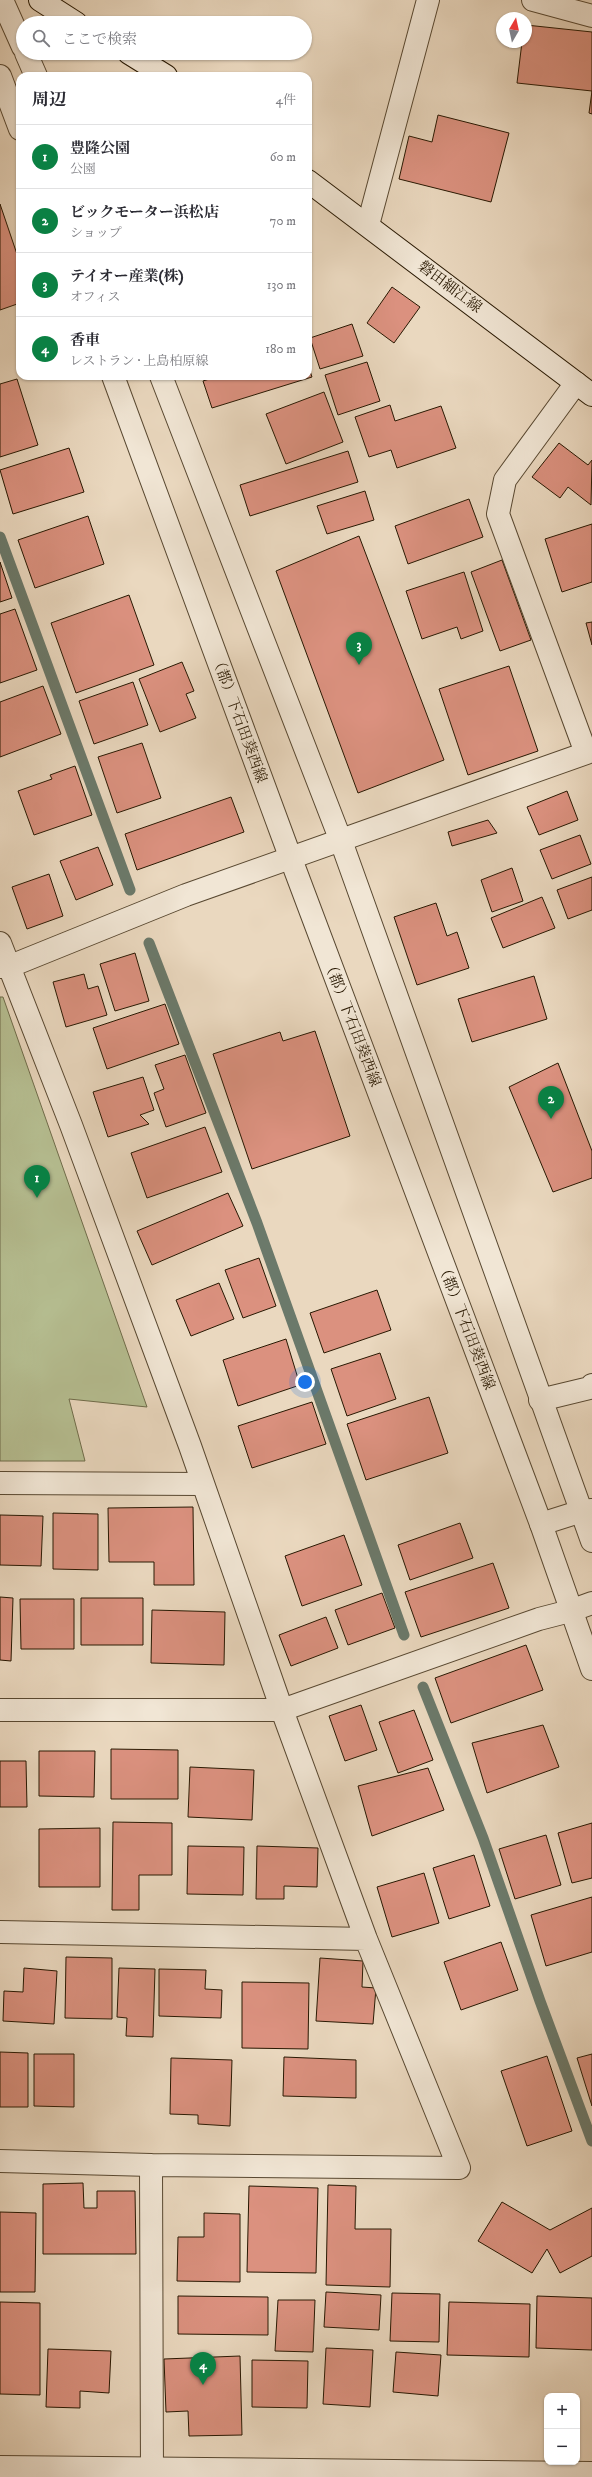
<!DOCTYPE html>
<html lang="ja">
<head>
<meta charset="utf-8">
<style>
  :root { --surface:#fff; --page:#f2f2f3; --text:#2b2b33; --muted:#7c7c81; --line:#e1e1e2; --accent:#0b8043 }
  body { margin:0; font-family:"IM FELL DW Pica","Noto Serif JP",serif; background:var(--page); color:var(--text) }
  .controls { position:absolute; right:12px; bottom:12px; display:grid; overflow:hidden; border-radius:8px; box-shadow:0 1px 3px #0004 }
  .controls button { width:36px; height:36px; display:grid; place-items:center; padding:0; border:0; border-bottom:1px solid var(--line); background:var(--surface); color:var(--text); font:20px sans-serif }
  .compass { position:absolute; left:496px; top:12px; width:36px; height:36px; border-radius:50%; background:var(--surface); box-shadow:0 1px 3px #0004; rotate:9deg }
  .you { position:absolute; left:305px; top:1382px; width:14px; height:14px; margin:-10px; border:3px solid #fff; border-radius:50%; background:#1a73e8; box-shadow:0 0 0 6px #1a73e833 }
  .badge { display:grid; place-items:center; width:26px; height:26px; border-radius:50%; background:var(--accent); color:#fff; font-size:13px; font-weight:700 }
  .pin { position:absolute; translate:-50% -33px; filter:drop-shadow(0 1px 2px #0008) }
  .pin::after { content:''; position:absolute; top:21px; width:14px; height:12px; background:inherit; clip-path:polygon(0 0,100% 0,50% 100%) }
  .list { margin:0; padding:0; list-style:none }
  h2 { display:flex; justify-content:space-between; align-items:center; height:52px; margin:0; padding:0 16px; font-size:17px }
  h2 small { font-size:13px; font-weight:400; color:var(--muted) }
  .list li { display:grid; grid-template-columns:26px 1fr auto; gap:12px; align-items:center; box-sizing:border-box; height:64px; padding:0 16px; border-top:1px solid var(--line) }
  .list b { display:block; font-size:15px; white-space:nowrap }
  .list p { margin:0; font-size:13px; white-space:nowrap; color:var(--muted) }
  .list em { font-size:13px; font-style:normal; color:var(--muted) }
  .icon { flex:none; width:22px; height:22px; fill:none; stroke:currentColor; stroke-width:2; stroke-linecap:round; stroke-linejoin:round }
  .map { position:relative; flex:none; width:592px; height:2477px; overflow:hidden }
  .search { position:absolute; background:var(--surface); box-shadow:0 1px 3px #0004; left:16px; top:16px; width:296px; height:44px; display:flex; align-items:center; gap:10px; box-sizing:border-box; padding:0 14px; border-radius:22px; color:var(--muted); font-size:15px }
  .panel { position:absolute; background:var(--surface); box-shadow:0 1px 3px #0004; left:16px; top:72px; width:296px; height:308px; border-radius:12px }
  .map>svg:first-child { display:block }
  .green { fill:#b6bf92; stroke:#6f6c4a }
  .lines { fill:none; stroke-linecap:round; stroke-linejoin:round }
  .stream { stroke:#6b796a; stroke-width:11 }
  .building { fill:#db917f; stroke:#281802 }
  .minor-casing { stroke:#584831; stroke-width:24 }
  .tertiary-casing { stroke:#584831; stroke-width:24 }
  .secondary-casing { stroke:#281802; stroke-width:24 }
  .minor { stroke:#f1e6d5; stroke-width:22 }
  .tertiary { stroke:#f1e6d5; stroke-width:22 }
  .secondary { stroke:#f1e6d5; stroke-width:22 }
  .labels { text-anchor:middle; dominant-baseline:central; stroke-width:4; stroke-linejoin:round; paint-order:stroke }
  .street-label { font-size:15px; fill:#281802; stroke:#f1e6d5 }
</style>
</head>
<body>
<div class="map">
<svg width="592" height="2477" viewBox="0 0 592 2477">
  <rect width="100%" height="100%" fill="#ead8bf"/>
  <filter id="stains"><feTurbulence type="fractalNoise" baseFrequency=".005" numOctaves="4"/><feColorMatrix values="0 0 0 0 .2 0 0 0 0 .09 0 0 0 0 .02 0 0 0 .5 -.17"/></filter>
  <radialGradient id="worn" r=".72"><stop offset=".6" stop-color="#630" stop-opacity="0"/><stop offset="1" stop-color="#630" stop-opacity=".3"/></radialGradient>
  <path class="green" d="M0,997H3L147,1407L69,1399L85,1461H0Z"/>
  <g class="lines">
    <path class="stream" d="M0,537L130,890
      M149,943L257,1223L404,1635
      M423,1687L483,1838L540,2001L592,2141"/>
  </g>
  <path class="building" d="M526,25L592,32V114L589,113L592,91L517,83L522,42H526Z
    M438,115L509,133L491,202L399,179L409,136L432,142Z
    M0,204L20,263V303L0,310Z
    M392,287L420,307L394,343L367,323Z
    M352,324L363,356L320,369L310,338Z
    M367,362L380,401L338,415L325,375Z
    M308,365L312,377L212,408L203,381L219,376H308Z
    M17,379L38,445L0,457V384Z
    M324,392L343,442L286,464L266,414Z
    M390,405L395,421L441,406L456,448L397,468L391,450L369,457L355,417Z
    M559,443L588,465L592,460L591,505L568,487L560,498L532,477Z
    M69,448L84,492L13,514L0,470Z
    M348,451L358,482L250,516L240,485Z
    M365,491L374,520L327,534L317,506Z
    M469,499L483,537L408,564L395,526Z
    M88,516L104,564L35,588L18,540Z
    M592,524V582L562,592L545,539Z
    M359,536L444,760L358,793L276,571Z
    M502,560L531,640L500,651L471,572Z
    M0,562L12,598L0,602Z
    M464,572L483,631L461,639L457,627L422,639L406,591Z
    M129,595L154,665L76,693L51,623Z
    M15,609L37,670L0,683V614Z
    M592,622V645L586,623Z
    M182,662L194,691L186,694L196,718L160,732L139,679Z
    M509,666L538,751L468,775L439,689Z
    M133,682L148,725L94,744L79,701Z
    M43,686L61,734L0,757V702Z
    M142,743L161,798L117,813L98,757Z
    M75,766L92,815L34,835L18,791L52,779L50,775Z
    M567,791L578,820L539,835L527,807Z
    M231,797L244,832L137,870L125,834Z
    M488,820L497,833L452,846L448,832Z
    M580,835L591,864L552,879L540,850Z
    M98,847L113,885L76,900L60,861Z
    M512,868L523,901L492,912L481,880Z
    M49,874L63,916L27,929L12,887Z
    M592,877V910L568,919L557,890Z
    M542,897L555,928L503,948L491,918Z
    M436,903L447,936L457,932L469,968L417,985L394,917Z
    M135,953L149,1001L115,1011L100,964Z
    M84,974L88,989L98,986L107,1015L66,1027L53,982Z
    M534,976L547,1019L472,1042L458,999Z
    M165,1004L179,1044L107,1069L93,1028Z
    M315,1031L350,1136L252,1169L213,1054L280,1032L283,1041Z
    M185,1055L206,1113L166,1127L154,1093L164,1089L155,1065Z
    M558,1063L592,1151V1178L553,1192L509,1087Z
    M143,1077L154,1110L140,1115L149,1124L108,1137L93,1092Z
    M205,1127L222,1172L147,1198L131,1153Z
    M228,1193L243,1226L152,1265L137,1231Z
    M259,1258L276,1306L243,1318L225,1270Z
    M219,1283L234,1319L191,1336L176,1300Z
    M377,1290L391,1330L324,1353L310,1313Z
    M286,1339L300,1385L238,1406L223,1360Z
    M380,1353L396,1399L347,1416L331,1369Z
    M429,1397L448,1453L366,1480L347,1424Z
    M312,1402L326,1444L252,1468L238,1426Z
    M193,1507L194,1585H154V1562H109L108,1508Z
    M53,1513L98,1514V1570L53,1569Z
    M0,1515L43,1516L41,1566L0,1565Z
    M460,1523L473,1558L410,1580L398,1545Z
    M344,1535L362,1585L302,1606L285,1556Z
    M493,1563L509,1608L421,1637L405,1592Z
    M382,1593L395,1628L348,1645L335,1610Z
    M0,1597L13,1598L11,1661L0,1660Z
    M81,1598H143V1645H81Z
    M20,1599H74V1649H21Z
    M152,1610L225,1612L224,1665L151,1663Z
    M326,1617L338,1648L291,1666L279,1635Z
    M526,1645L543,1690L451,1723L435,1678Z
    M361,1705L377,1750L345,1761L329,1716Z
    M414,1710L433,1760L398,1773L379,1722Z
    M543,1725L559,1767L487,1793L472,1743Z
    M111,1749L178,1750V1799H111Z
    M39,1751H95L94,1797L39,1796Z
    M0,1761H26L27,1807H0Z
    M190,1767L254,1770L252,1820L188,1817Z
    M428,1768L444,1810L372,1836L358,1786Z
    M113,1822L172,1823V1875H139V1910H112Z
    M592,1823V1878L572,1883L558,1833Z
    M100,1828V1887H39V1829Z
    M546,1835L561,1885L515,1899L499,1849Z
    M188,1846L244,1847L243,1895L187,1894Z
    M257,1846L318,1848L317,1887L284,1886V1899H256Z
    M474,1855L490,1906L449,1919L433,1868Z
    M424,1873L439,1923L392,1937L377,1887Z
    M592,1897V1952L546,1966L531,1915Z
    M501,1942L518,1990L461,2010L444,1962Z
    M66,1957L112,1958V2019L65,2018Z
    M320,1958L363,1961L362,1987L376,1988L373,2024L316,2021Z
    M24,1968L57,1971L54,2024L3,2021L4,1991L23,1992Z
    M119,1968L155,1969L153,2037L126,2036L127,2018L117,2017Z
    M159,1969L206,1970L205,1989L222,1990L221,2018L159,2016Z
    M242,1982L309,1983L308,2049L242,2048Z
    M0,2052L28,2053V2107H0Z
    M34,2054H74V2107L34,2106Z
    M592,2054V2106L577,2058Z
    M547,2056L572,2131L527,2146L501,2071Z
    M284,2057L356,2060V2098L283,2096Z
    M171,2058L232,2060L230,2126L198,2124V2115L170,2114Z
    M83,2183L84,2208H97V2191H135L136,2254H43V2184Z
    M328,2185L356,2186L355,2229H391L390,2287L326,2285Z
    M249,2186L318,2188L316,2273L247,2272Z
    M502,2202L550,2230L592,2208V2256L560,2273L547,2249L532,2273L478,2241Z
    M0,2212L36,2213L35,2292H0Z
    M204,2213L240,2214V2282L177,2281L178,2237H204Z
    M326,2292L381,2295L379,2330L324,2327Z
    M392,2293L440,2294L439,2342L390,2341Z
    M178,2296L268,2297V2335L178,2334Z
    M537,2296L592,2298V2350L536,2348Z
    M278,2300H315L313,2352L275,2351Z
    M0,2302L40,2303V2395L0,2394Z
    M449,2302L530,2304L529,2357L447,2355Z
    M326,2348L373,2350L370,2407L323,2404Z
    M48,2349L111,2351L109,2393L80,2391V2408L46,2407Z
    M396,2352L441,2355L438,2396L393,2392Z
    M240,2356L242,2435L189,2436L188,2411L166,2412L164,2359Z
    M252,2360L308,2361L307,2408L252,2407Z"/>
  <g class="lines">
    <defs>
      <path id="minor" d="M533,0L592,16
        M368,225L428,0
        M576,383L505,480L498,514L586,753
        M0,943L71,1125L190,1446L282,1710L366,1939L459,2168L151,2165L152,2477
        M0,967H8L186,895L592,751
        M540,1400L590,1388L592,1385
        M0,1483L202,1484
        M541,1524L582,1511L592,1510
        M0,1710H282L539,1619L570,1611L592,1603
        M0,1932L366,1939
        M0,2161L151,2165"/>
      <path id="tertiary" d="M2,0L23,47
        M26,53L36,76
        M0,76L20,129
        M113,376L291,859L541,1524L592,1669
        M161,376L341,841L592,1541
        M0,2467L592,2473"/>
      <path id="secondary" d="M40,0L76,23
        M129,53L166,76
        M308,181L592,395"/>
    </defs>
    <use href="#minor" class="minor-casing"/>
    <use href="#tertiary" class="tertiary-casing"/>
    <use href="#secondary" class="secondary-casing"/>
    <use href="#minor" class="minor"/>
    <use href="#tertiary" class="tertiary"/>
    <use href="#secondary" class="secondary"/>
  </g>
  <g class="labels">
    <g class="street-label">
      <text transform="translate(450 287) rotate(37)">磐田細江線</text>
      <text transform="translate(239 719) rotate(70)">（都）下石田葵西線</text>
      <text transform="translate(352 1023) rotate(69)">（都）下石田葵西線</text>
      <text transform="translate(466 1326) rotate(69)">（都）下石田葵西線</text>
    </g>
  </g>
  <rect width="100%" height="100%" filter="url(#stains)"/>
  <rect width="100%" height="100%" fill="url(#worn)"/>
</svg>
<div class="controls">
<button>+</button>
<button>−</button>
</div>
<svg class="compass" viewBox="-18 -18 36 36"><path d="M0-13l5 13h-10z" fill="#e53935"/><path d="M0 13l5-13h-10z" fill="#7c7c81"/></svg>
<div class="you"></div>
<div class="pin badge" style="left:37px;top:1198px">1</div>
<div class="pin badge" style="left:551px;top:1119px">2</div>
<div class="pin badge" style="left:359px;top:665px">3</div>
<div class="pin badge" style="left:203px;top:2385px">4</div>
<div class="search"><svg class="icon" aria-label="search" viewBox="0 0 24 24"><circle cx="10" cy="10" r="6"/><path d="M15 15l6 6"/></svg>ここで検索</div>
<section class="panel">
<h2>周辺<small>4件</small></h2>
<ul class="list">
<li><span class="badge">1</span><div><b>豊隆公園</b><p>公園</p></div><em>60 m</em></li>
<li><span class="badge">2</span><div><b>ビックモーター浜松店</b><p>ショップ</p></div><em>70 m</em></li>
<li><span class="badge">3</span><div><b>テイオー産業(株)</b><p>オフィス</p></div><em>130 m</em></li>
<li><span class="badge">4</span><div><b>香車</b><p>レストラン · 上島柏原線</p></div><em>180 m</em></li>
</ul>
</section>
</div>
</body>
</html>
